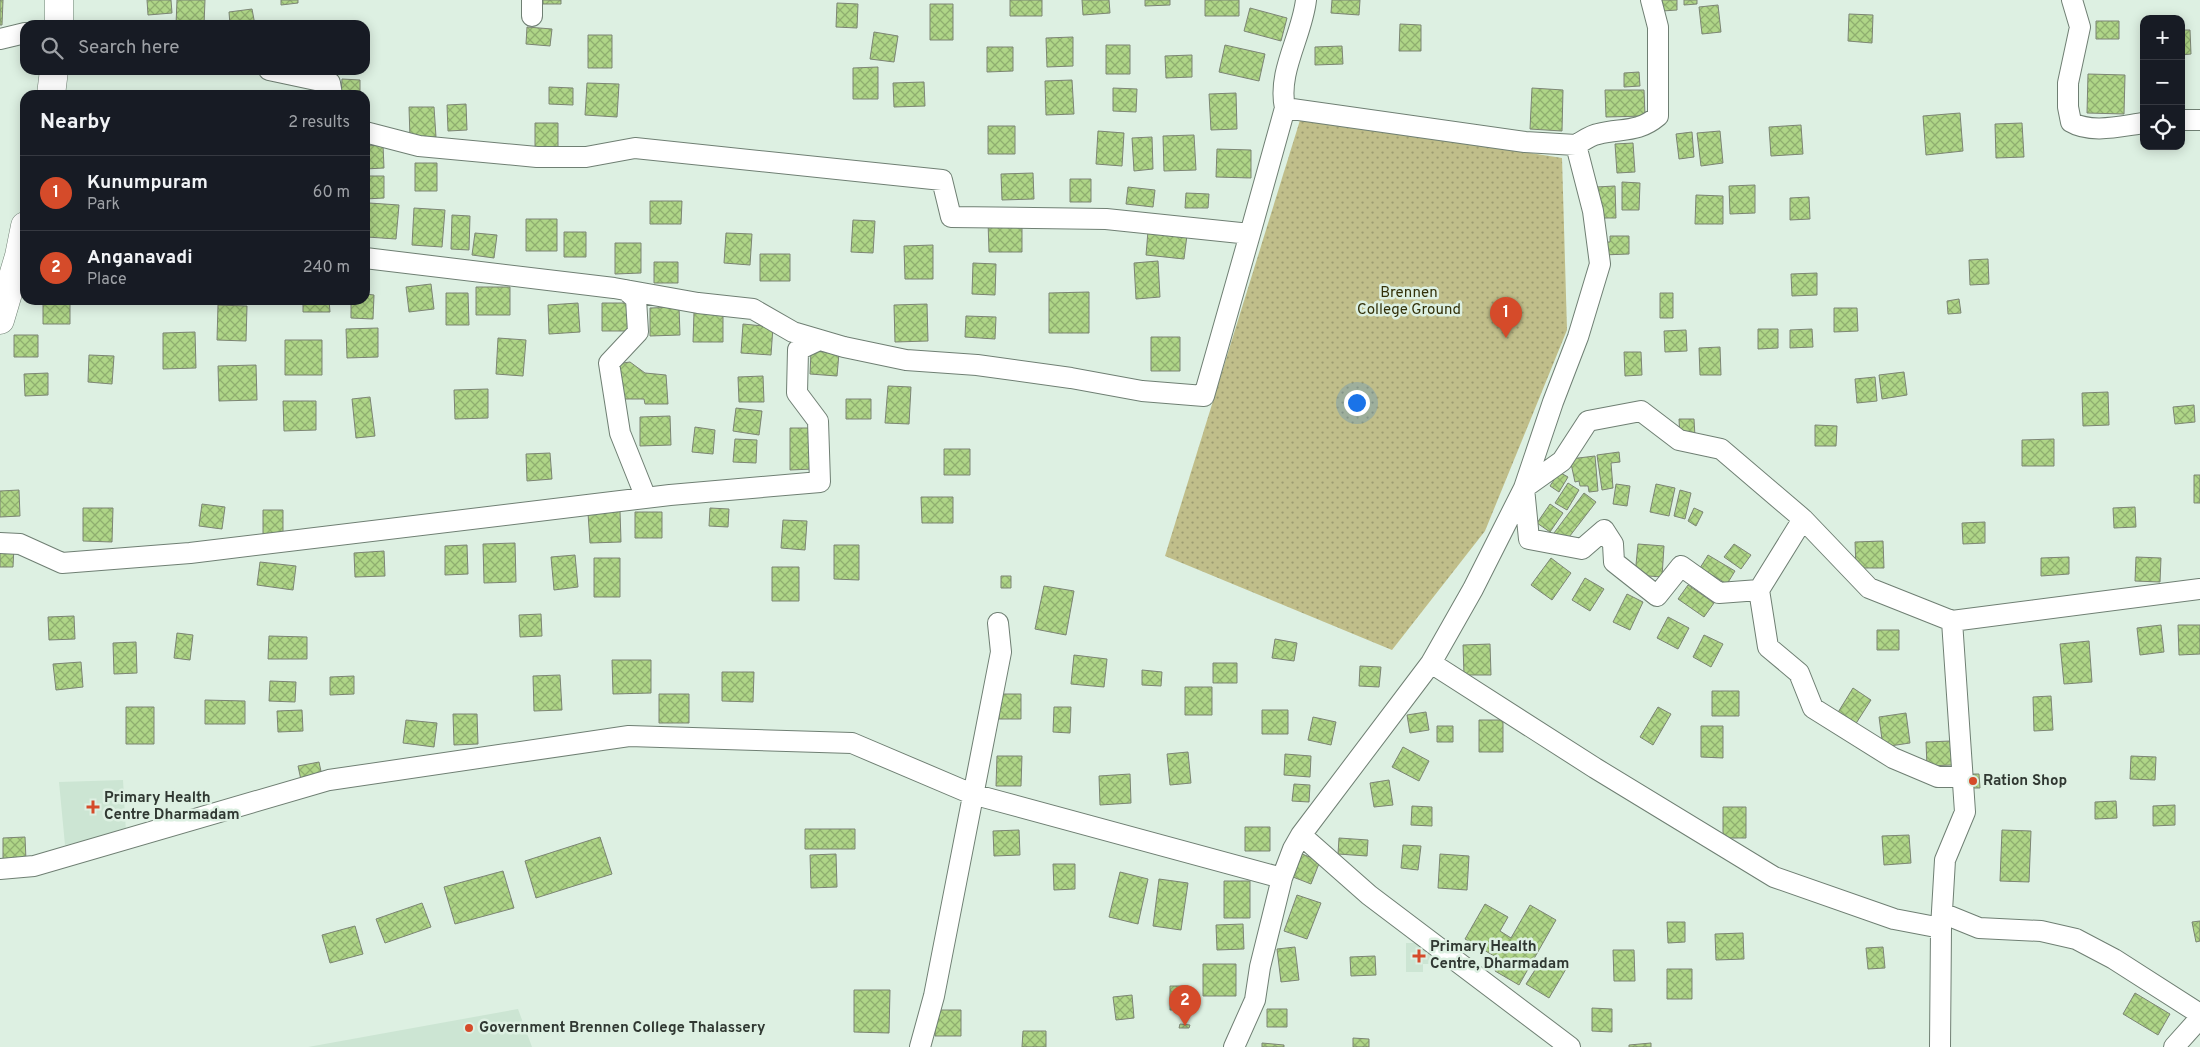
<!DOCTYPE html>
<html lang="en">
<head>
<meta charset="utf-8">
<style>
  :root { --surface:#171b24; --page:#242831; --text:#f1f3f6; --muted:#9ea1a6; --line:#363941; --accent:#d54b2a }
  body { margin:0; font-family:Overpass,sans-serif; background:var(--page); color:var(--text) }
  .controls { position:absolute; right:15px; top:15px; display:grid; overflow:hidden; border-radius:10px; box-shadow:0 2px 12px #0003 }
  .controls button { width:45px; height:45px; display:grid; place-items:center; padding:0; border:0; border-bottom:1px solid var(--line); background:var(--surface); color:var(--text); font:25px sans-serif }
  .you { position:absolute; left:1356px; top:402px; width:18px; height:18px; margin:-12px; border:4px solid #fff; border-radius:50%; background:#1a73e8; box-shadow:0 0 0 8px #1a73e833 }
  .badge { display:grid; place-items:center; width:32px; height:32px; border-radius:50%; background:var(--accent); color:#fff; font-size:16px; font-weight:700 }
  .pin { position:absolute; translate:-50% -41px; filter:drop-shadow(0 1px 2px #0008) }
  .pin::after { content:''; position:absolute; top:26px; width:18px; height:15px; background:inherit; clip-path:polygon(0 0,100% 0,50% 100%) }
  .list { margin:0; padding:0; list-style:none }
  h2 { display:flex; justify-content:space-between; align-items:center; height:65px; margin:0; padding:0 20px; font-size:21px }
  h2 small { font-size:16px; font-weight:400; color:var(--muted) }
  .list li { display:grid; grid-template-columns:32px 1fr auto; gap:15px; align-items:center; box-sizing:border-box; height:75px; padding:0 20px; border-top:1px solid var(--line) }
  .list b { display:block; font-size:19px; white-space:nowrap }
  .list p { margin:0; font-size:16px; white-space:nowrap; color:var(--muted) }
  .list em { font-size:16px; font-style:normal; color:var(--muted) }
  .icon { flex:none; width:28px; height:28px; fill:none; stroke:currentColor; stroke-width:2; stroke-linecap:round; stroke-linejoin:round }
  .map { position:relative; flex:none; width:2200px; height:1047px; overflow:hidden }
  .search { position:absolute; background:var(--surface); box-shadow:0 2px 12px #0003; left:20px; top:20px; width:350px; height:55px; display:flex; align-items:center; gap:12px; box-sizing:border-box; padding:0 18px; border-radius:15px; color:var(--muted); font-size:19px }
  .panel { position:absolute; background:var(--surface); box-shadow:0 2px 12px #0003; left:20px; top:90px; width:350px; height:215px; border-radius:15px }
  .map>svg:first-child { display:block }
  .built { fill:#cce5d3 }
  .park { fill:url(#park-dots) }
  .building { fill:url(#building-cross-hatch); stroke:#7c8574 }
  .lines { fill:none; stroke-linecap:round; stroke-linejoin:round }
  .street-casing { stroke:#6f7f73; stroke-width:22 }
  .secondary-casing { stroke:#6f7f73; stroke-width:29 }
  .street { stroke:#fff; stroke-width:20 }
  .secondary { stroke:#fff; stroke-width:28 }
  .poi-dot { fill:#d54b2a; stroke:#ddf0e2; stroke-width:2 }
  .labels { text-anchor:middle; dominant-baseline:central; stroke-width:5; stroke-linejoin:round; paint-order:stroke }
  .park-label { font-size:15px; fill:#323009; stroke:#ddf0e2 }
  .poi-label { font-size:15px; font-weight:bold; fill:#303832; stroke:#ddf0e2; text-anchor:start }
</style>
</head>
<body>
<div class="map">
<svg width="2200" height="1047" viewBox="0 0 2200 1047">
  <defs>
    <pattern id="park-dots" width="8" height="8" patternUnits="userSpaceOnUse" patternTransform="scale(1.25)"><rect width="8" height="8" fill="#c0be8a"/><path d="M2 2h.1M6 6h.1" fill="none" stroke="#9c9b71" stroke-width="1.8" stroke-linecap="round"/></pattern>
    <pattern id="building-cross-hatch" width="8" height="8" patternUnits="userSpaceOnUse" patternTransform="scale(1.25)"><rect width="8" height="8" fill="#afd587"/><path d="M0 0l8 8M0 8l8-8" fill="none" stroke="#8fae6f"/></pattern>
  </defs>
  <rect width="100%" height="100%" fill="#ddf0e2"/>
  <path class="built" d="M123,780L126,832L65,845L59,782Z
    M1406,943H1421L1422,948H1432V964H1423V972H1406Z
    M518,1009L532,1047H308Z"/>
  <path class="park" d="M1301,117L1562,158L1567,330L1485,531L1392,650L1165,556Z"/>
  <path class="building" d="M0,0H3L2,25H0Z
    M147,0H171L172,13L148,15Z
    M177,0H205L204,25H176Z
    M281,0H298V3L281,5Z
    M543,0H561V4H543Z
    M1010,0H1042V16H1010Z
    M1082,0H1109L1110,13L1083,15Z
    M1145,0H1170V5L1145,6Z
    M1205,0H1239V16H1205Z
    M1332,0H1360L1359,15L1331,13Z
    M1662,0H1677V10L1662,11Z
    M1684,0H1697V4L1684,5Z
    M837,3L858,4L857,28L836,27Z
    M930,4H953V40H930Z
    M1718,5L1721,32L1702,34L1699,7Z
    M1250,8L1287,18L1281,41L1244,31Z
    M252,9L255,25H230L229,12Z
    M1849,14L1873,15L1872,43L1848,41Z
    M2096,21H2119V39H2096Z
    M1400,24L1421,25V51H1399Z
    M527,27L552,29L550,46L526,44Z
    M2181,30H2190L2191,54L2181,55Z
    M874,32L898,36L894,62L870,59Z
    M588,35H612V68H588Z
    M1073,37V66L1047,67L1046,38Z
    M1106,45H1130V74H1106Z
    M1225,45L1265,54L1259,81L1219,72Z
    M1342,46L1343,64L1315,65V47Z
    M987,47H1013V71L987,72Z
    M1192,55V77L1166,78L1165,56Z
    M878,67V99H853V68Z
    M1639,72L1640,86L1624,87V73Z
    M2088,74L2125,75L2124,114L2087,113Z
    M342,79L360,80V95H341Z
    M1072,80L1074,114L1046,115L1045,81Z
    M924,82L925,106L894,107L893,83Z
    M587,83L619,84L617,117L585,115Z
    M549,87L573,88V105L549,104Z
    M1113,88L1137,89L1136,112L1113,111Z
    M1532,88L1563,90L1562,131L1530,129Z
    M1605,90H1644L1645,116L1606,117Z
    M1236,93L1237,129L1211,130L1209,94Z
    M466,104L467,130L448,131L447,105Z
    M409,107H434L436,137L410,138Z
    M1960,113L1963,151L1926,155L1923,116Z
    M535,123H558V147H535Z
    M2022,123L2024,157L1996,158L1995,124Z
    M1801,125L1803,154L1771,156L1769,127Z
    M988,126H1015V154H988Z
    M1098,131L1124,133L1122,166L1096,164Z
    M1720,131L1723,163L1701,166L1697,133Z
    M1692,132L1694,157L1679,159L1676,134Z
    M1194,135L1196,170L1164,171L1163,136Z
    M1152,137L1153,169L1134,171L1132,138Z
    M1633,143L1635,172L1617,173L1615,144Z
    M383,145L384,168L365,169V146Z
    M1217,149L1251,150V178L1216,177Z
    M415,163H437V191H415Z
    M1033,173L1034,199L1002,200L1001,174Z
    M365,176H384V198L365,199Z
    M1070,179H1091V202H1070Z
    M1622,182L1640,183L1639,210H1622Z
    M1755,185V213L1730,214L1729,186Z
    M1615,186L1616,218H1598L1596,187Z
    M1128,187L1155,190L1153,207L1126,204Z
    M1186,193L1209,194L1208,208H1185Z
    M1696,195L1723,196V224H1695Z
    M1809,197L1810,219L1790,220V198Z
    M650,201H682L681,224H650Z
    M369,203L399,205L396,239L367,237Z
    M414,208L445,210L442,247L412,245Z
    M452,215L470,216L469,250L451,249Z
    M526,219H557V251H526Z
    M853,220L875,221L873,253L851,252Z
    M988,221H1022V252H989Z
    M1148,231L1187,235L1184,259L1146,255Z
    M564,232H586V257H564Z
    M475,233L497,235L494,258L472,255Z
    M726,233L752,234L750,265L724,263Z
    M1610,236H1629V254L1602,255L1601,242H1610Z
    M615,243H641V273L615,274Z
    M933,245V279H905L904,246Z
    M760,254H790V281H760Z
    M1988,259L1989,284L1970,285L1969,260Z
    M1158,261L1160,297L1136,299L1134,263Z
    M654,262H678V283H654Z
    M973,263L996,264L995,295L972,294Z
    M1817,273V295L1792,296L1791,274Z
    M431,284L434,309L409,312L406,287Z
    M476,287H510V315H476Z
    M1089,292V333H1049V293Z
    M446,293H468L469,325H446Z
    M1660,293H1673V318H1660Z
    M365,294L374,295L373,319L351,318V300H365Z
    M1959,299L1961,313L1948,314L1947,301Z
    M303,300H329L330,312H303Z
    M43,301H70V324H43Z
    M578,303L580,332L549,334L548,305Z
    M602,303H632V331H602Z
    M927,304L928,341L895,342L894,305Z
    M218,305L247,306L246,341L217,340Z
    M679,307L680,335L650,336V308Z
    M1834,308H1857L1858,331L1834,332Z
    M694,312L723,313V342H693Z
    M966,316L996,317L995,339L965,337Z
    M743,324L773,327L771,355L741,353Z
    M378,328V357L347,358L346,329Z
    M1758,329H1778V348L1758,349Z
    M1812,329L1813,347L1790,348V330Z
    M1686,330L1687,351L1665,352L1664,331Z
    M195,332L196,368L163,369V333Z
    M14,335H38V357H14Z
    M1151,337H1180V371H1151Z
    M498,338L526,340L523,376L496,374Z
    M285,340H322V375H285Z
    M1720,347L1721,375H1700L1699,348Z
    M811,351L839,353L837,376L810,374Z
    M1624,352H1641L1642,375L1625,376Z
    M89,355L114,356L112,384L88,382Z
    M630,362L645,373L666,375L668,404H645L644,399H619L616,364Z
    M256,365L257,400L219,401L218,366Z
    M1904,372L1907,395L1882,399L1879,375Z
    M48,373V395L25,396L24,374Z
    M763,376L764,402H739L738,377Z
    M1875,377L1877,401L1857,403L1855,379Z
    M888,386L911,387L909,424L885,423Z
    M488,389V418L455,419L454,390Z
    M2108,392L2109,425L2083,426L2082,393Z
    M370,397L375,436L356,438L352,399Z
    M846,399H871V419H846Z
    M283,401H316V430L284,431Z
    M2194,405L2195,422L2175,424L2173,407Z
    M736,408L762,411L759,435L733,431Z
    M670,416L671,445L640,446V417Z
    M1679,419H1694L1695,437L1680,438Z
    M1815,425L1837,426L1836,446H1815Z
    M695,427L715,430L713,454L692,452Z
    M790,428H812L813,469L790,470Z
    M735,439L757,440L756,463L733,462Z
    M2054,439V466H2022V440Z
    M944,449H970V475H944Z
    M1619,452L1620,462L1611,463L1613,488L1602,490L1597,455Z
    M550,453L552,479L527,481L526,454Z
    M1595,456L1598,491L1589,492L1588,486H1580L1579,481L1575,482L1570,459Z
    M1559,472L1568,477L1559,492L1550,486Z
    M2194,475H2200V503H2194Z
    M1568,483L1579,490L1567,510L1555,503Z
    M1616,484L1630,486L1627,506L1613,504Z
    M1656,484L1675,488L1669,516L1650,512Z
    M19,490L20,516L0,517V491Z
    M1680,490L1691,493L1685,519L1674,516Z
    M1584,493L1596,502L1566,541L1554,533Z
    M921,497H953V523H922Z
    M202,504L225,507L222,529L199,526Z
    M1550,504L1563,513L1550,532L1537,523Z
    M2135,507L2136,527L2114,528L2113,508Z
    M83,508H113L112,542L83,541Z
    M710,508L729,509L728,527L709,526Z
    M1694,508L1703,512L1696,526L1688,521Z
    M263,510H283V537H263Z
    M620,511L621,542L590,543L588,513Z
    M635,512H662V538H635Z
    M783,520L807,521L805,550L781,548Z
    M1985,522V543L1963,544L1962,523Z
    M1883,541L1884,568H1856L1855,542Z
    M515,543L516,582L484,583L483,544Z
    M1638,544L1664,546L1662,577L1635,575Z
    M1734,544L1751,555L1741,569L1724,557Z
    M467,545L468,574L445,575V546Z
    M834,545H859V580L834,579Z
    M0,546H14L13,567H0Z
    M384,551L385,576L355,577L354,553Z
    M575,555L578,587L554,590L551,557Z
    M1708,555L1735,571L1727,584L1700,568Z
    M2069,557V574L2041,576V558Z
    M2136,557L2161,558L2160,582L2135,581Z
    M594,558H620V597H594Z
    M1551,558L1571,573L1552,600L1531,585Z
    M260,562L296,566L293,590L257,585Z
    M772,567H799V601H772Z
    M1001,576H1011V588H1001Z
    M1585,578L1604,589L1590,611L1572,600Z
    M1688,585L1714,603L1704,617L1678,599Z
    M1044,586L1074,591L1066,635L1035,629Z
    M1627,594L1643,602L1630,630L1613,622Z
    M541,614L542,636L520,637L519,615Z
    M74,616L75,639L49,640L48,617Z
    M1668,617L1689,628L1678,649L1657,638Z
    M2161,625L2164,652L2140,655L2137,628Z
    M2178,625H2200V654L2179,655Z
    M1877,630H1899V650H1877Z
    M177,633L193,635L190,660L174,658Z
    M1704,635L1723,644L1711,667L1693,657Z
    M269,636L307,637V659H268Z
    M1275,639L1297,643L1294,661L1272,658Z
    M2089,641L2092,682L2064,684L2060,644Z
    M136,642L137,673L114,674L113,643Z
    M1490,644L1491,675H1464L1463,645Z
    M1074,655L1107,659L1104,687L1071,684Z
    M612,660H651V693L613,694Z
    M81,662L83,687L56,690L53,664Z
    M1213,663H1237V683H1213Z
    M1360,666L1381,667L1379,687L1359,686Z
    M1142,670L1162,672L1161,686L1142,685Z
    M722,672H754L753,702L722,701Z
    M560,675L562,710L534,711L533,676Z
    M354,676V694L330,695V677Z
    M270,681L296,682L295,702L269,701Z
    M1185,687H1212V715H1185Z
    M1853,688L1871,700L1855,725L1837,714Z
    M1712,691H1739V716H1712Z
    M659,694H689V723H659Z
    M999,694H1021V719H999Z
    M2051,696L2053,730L2034,731L2033,697Z
    M205,700L245,701V724H205Z
    M126,707H154V744H126Z
    M1054,707H1071L1070,733L1053,732Z
    M1658,707L1671,714L1653,745L1640,737Z
    M302,710L303,731L278,732L277,711Z
    M1262,710H1288V734H1262Z
    M1426,712L1429,730L1410,733L1407,715Z
    M1906,713L1910,743L1883,747L1879,717Z
    M453,714H477L478,744L454,745Z
    M1313,717L1336,722L1331,745L1308,740Z
    M406,720L437,723L434,747L403,743Z
    M1479,720H1503V752H1479Z
    M1437,726H1453V742H1437Z
    M1701,726H1723V758L1701,757Z
    M1951,741L1952,765L1927,766L1926,742Z
    M1403,747L1429,761L1419,781L1392,767Z
    M1188,752L1191,783L1170,785L1167,754Z
    M1285,754L1311,756L1310,777L1284,775Z
    M997,756H1022L1021,786H996Z
    M2131,756L2156,757L2155,780L2130,779Z
    M319,762L322,776L301,780L298,766Z
    M1130,774L1131,803L1100,805L1099,776Z
    M1966,774H1979L1980,788H1967Z
    M1389,780L1393,805L1374,807L1370,783Z
    M1294,784L1310,785L1309,802L1292,801Z
    M2116,801L2117,818L2095,819V802Z
    M2175,805V825L2153,826V806Z
    M1412,806L1432,807V826L1411,825Z
    M1723,807H1746V838H1723Z
    M1245,827H1270V851H1245Z
    M805,829H855V849H805Z
    M1019,830L1020,855L994,856L993,831Z
    M2002,830L2031,831L2029,882L2000,881Z
    M1909,835L1911,863L1884,865L1882,836Z
    M25,837L26,860L3,861V838Z
    M600,837L612,874L536,898L525,861Z
    M1339,838L1368,840L1367,856L1338,854Z
    M1403,845L1421,846L1418,870L1401,868Z
    M836,854L837,887L811,888L810,855Z
    M1302,854L1320,861L1311,884L1293,877Z
    M1440,854L1469,856L1467,890L1438,888Z
    M1053,864H1075V889L1054,890Z
    M503,871L514,908L455,924L444,887Z
    M1120,872L1148,879L1138,924L1109,917Z
    M1159,879L1188,883L1181,930L1153,926Z
    M1224,881H1250V918H1224Z
    M1297,895L1321,903L1307,939L1284,931Z
    M422,903L431,927L385,943L376,919Z
    M1485,904L1508,917L1500,931L1511,938L1530,905L1556,920L1519,985L1495,971L1501,960L1465,939Z
    M2200,921V941L2196,942L2192,922Z
    M1667,922H1685V942L1668,943Z
    M1243,924L1244,949L1217,950L1216,925Z
    M355,926L363,954L330,963L322,935Z
    M1743,933L1744,959L1716,960L1715,934Z
    M1295,947L1299,980L1281,982L1277,949Z
    M1883,947L1885,968L1868,969L1866,948Z
    M1613,950H1634L1635,981H1614Z
    M1375,956L1376,975L1351,976L1350,957Z
    M1544,956L1566,969L1549,998L1526,984Z
    M1203,964H1236V996H1203Z
    M1667,969H1692V999H1667Z
    M1170,986H1188V1010H1170Z
    M854,990H890L889,1033L854,1032Z
    M2135,993L2170,1014L2158,1035L2123,1014Z
    M1132,995L1134,1018L1116,1020L1113,997Z
    M1592,1008L1612,1009V1032L1592,1031Z
    M1267,1009H1287V1027H1267Z
    M935,1010H961V1036H935Z
    M1180,1024L1190,1025L1189,1028H1179Z
    M1023,1031H1046V1047H1022Z
    M1353,1038L1369,1039V1047H1353Z
    M1262,1043L1284,1045V1047H1262Z
    M1651,1043V1047H1629V1045Z"/>
  <g class="lines">
    <defs>
      <path id="street" d="M2072,0L2080,27L2068,83V107L2071,122C2091,134 2121,126 2144,123
        M532,16V0
        M0,39L25,33
        M269,70L330,83L332,95
        M1285,108C1277,72 1302,36 1306,0
        M2181,120H2200
        M365,132L419,146L537,157H586L635,148L942,180L951,217L1106,219L1250,234L1285,108L1525,142L1576,145
        M365,258L614,288L698,303L753,309L793,332L844,347L906,360L977,365L1071,378L1142,391L1204,396L1250,234
        M626,290L636,299L638,332L609,363L620,433L646,498
        M1803,519L1869,588L1952,621
        M0,543L20,544L62,563L190,553L670,495L820,482L818,421L797,393L798,350L819,340
        M1759,590L1803,519L1721,449L1679,440L1641,411L1588,421L1562,461L1524,488L1529,539L1582,549L1604,530L1613,544L1614,562L1657,596L1681,566L1719,593L1759,590L1768,647L1799,673L1813,708L1893,758L1938,777H1963
        M1431,663L1595,768L1774,877L1894,919L1941,928
        M1301,835L1369,895L1570,1047
        M0,869L34,866L329,780L629,736L852,743L972,794L1282,878L1293,849L1301,835L1431,663L1473,589L1524,488L1553,402L1578,337L1600,264L1593,211L1576,145C1583,141 1591,135 1598,134C1622,128 1638,133 1658,116V27L1651,0
        M1942,913L1979,928L2041,931L2076,939L2114,959L2200,1014
        M920,1047L934,996L1001,652L998,623
        M1234,1047L1255,1000L1260,967L1282,878
        M1940,1047L1941,928L1945,860L1965,812L1952,621L2200,589
        M2174,1047L2200,1018"/>
      <path id="secondary" d="M59,25V0
        M51,95L54,70
        M0,320L19,256L25,226"/>
    </defs>
    <use href="#street" class="street-casing"/>
    <use href="#secondary" class="secondary-casing"/>
    <use href="#street" class="street"/>
    <use href="#secondary" class="secondary"/>
  </g>
  <g class="poi-dot">
    <circle cx="1973" cy="781" r="5"/>
    <path d="M90.5 799.5h5v5h5v5h-5v5h-5v-5h-5v-5h5z"/>
    <path d="M1416.5 948.5h5v5h5v5h-5v5h-5v-5h-5v-5h5z"/>
    <circle cx="469" cy="1028" r="5"/>
  </g>
  <g class="labels">
    <g class="park-label">
      <text x="1409" y="293">Brennen<tspan x="1409" dy="17">College Ground</tspan></text>
    </g>
    <g class="poi-label">
      <text x="1983" y="781">Ration Shop</text>
      <text x="104" y="798">Primary Health<tspan x="104" dy="17">Centre Dharmadam</tspan></text>
      <text x="1430" y="947">Primary Health<tspan x="1430" dy="17">Centre, Dharmadam</tspan></text>
      <text x="479" y="1028">Government Brennen College Thalassery</text>
    </g>
  </g>
</svg>
<div class="controls">
<button>+</button>
<button>−</button>
<button><svg class="icon" aria-label="locate" viewBox="0 0 24 24"><circle cx="12" cy="12" r="6"/><path d="M12 2v4M12 18v4M2 12h4M18 12h4"/></svg></button>
</div>
<div class="you"></div>
<div class="pin badge" style="left:1506px;top:338px">1</div>
<div class="pin badge" style="left:1185px;top:1026px">2</div>
<div class="search"><svg class="icon" aria-label="search" viewBox="0 0 24 24"><circle cx="10" cy="10" r="6"/><path d="M15 15l6 6"/></svg>Search here</div>
<section class="panel">
<h2>Nearby<small>2 results</small></h2>
<ul class="list">
<li><span class="badge">1</span><div><b>Kunumpuram</b><p>Park</p></div><em>60 m</em></li>
<li><span class="badge">2</span><div><b>Anganavadi</b><p>Place</p></div><em>240 m</em></li>
</ul>
</section>
</div>
</body>
</html>
